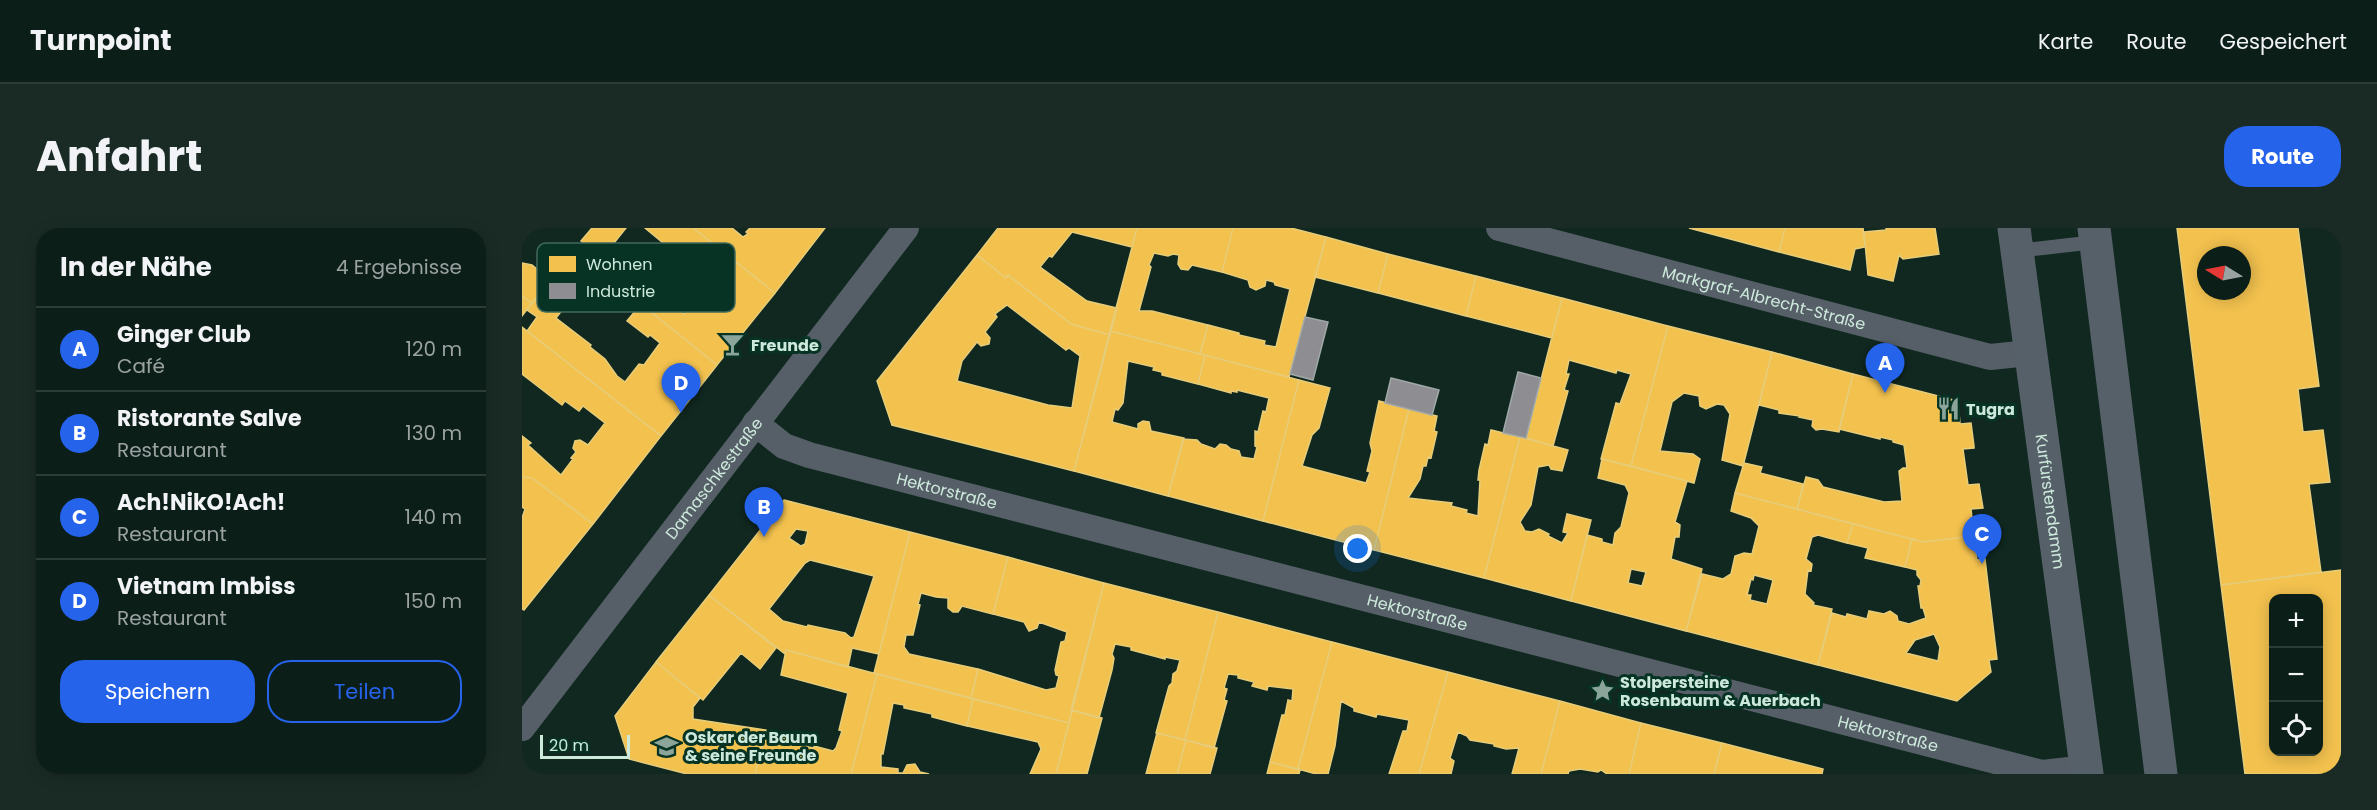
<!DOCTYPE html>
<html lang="de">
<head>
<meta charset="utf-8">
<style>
  :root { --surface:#0c1e18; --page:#1a2b25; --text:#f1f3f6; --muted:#9aa2a2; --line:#2c3c37; --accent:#2563eb }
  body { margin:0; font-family:Poppins,sans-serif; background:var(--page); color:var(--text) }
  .controls { position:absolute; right:18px; bottom:18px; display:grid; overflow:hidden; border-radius:12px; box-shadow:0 3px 15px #0003 }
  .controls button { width:54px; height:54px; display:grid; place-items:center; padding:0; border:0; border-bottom:2px solid var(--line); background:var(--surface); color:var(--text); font:30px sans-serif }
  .compass { position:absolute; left:1675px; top:18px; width:54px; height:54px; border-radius:50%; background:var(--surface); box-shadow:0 3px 15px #0003; rotate:280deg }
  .scale { position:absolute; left:18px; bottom:15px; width:90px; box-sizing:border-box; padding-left:6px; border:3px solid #cde9dc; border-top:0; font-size:16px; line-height:21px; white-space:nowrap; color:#cde9dc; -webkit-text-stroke:4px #063324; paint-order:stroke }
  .you { position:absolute; left:836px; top:321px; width:21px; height:21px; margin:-15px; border:4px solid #fff; border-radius:50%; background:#1a73e8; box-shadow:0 0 0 9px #1a73e833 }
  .badge { display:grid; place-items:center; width:39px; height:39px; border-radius:50%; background:var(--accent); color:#fff; font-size:20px; font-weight:700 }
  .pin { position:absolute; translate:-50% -50px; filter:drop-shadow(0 2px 3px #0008) }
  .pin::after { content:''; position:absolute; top:32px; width:21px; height:18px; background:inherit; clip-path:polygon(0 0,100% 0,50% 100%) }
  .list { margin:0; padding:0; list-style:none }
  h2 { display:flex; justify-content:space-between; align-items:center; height:78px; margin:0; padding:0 24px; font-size:26px }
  h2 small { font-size:20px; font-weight:400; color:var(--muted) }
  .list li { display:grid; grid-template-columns:39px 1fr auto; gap:18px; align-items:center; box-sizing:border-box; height:84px; padding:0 24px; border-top:2px solid var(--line) }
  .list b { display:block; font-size:22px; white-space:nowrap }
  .list p { margin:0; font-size:20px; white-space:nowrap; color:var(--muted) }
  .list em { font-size:20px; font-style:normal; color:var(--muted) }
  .actions { display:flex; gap:12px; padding:18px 24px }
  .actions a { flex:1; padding:14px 0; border:2px solid var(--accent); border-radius:24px; text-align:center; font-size:21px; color:var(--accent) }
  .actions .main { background:var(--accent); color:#fff }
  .icon { flex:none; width:33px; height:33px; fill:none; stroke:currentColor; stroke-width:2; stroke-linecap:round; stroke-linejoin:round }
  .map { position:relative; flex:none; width:1819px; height:546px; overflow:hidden; border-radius:24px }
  header { display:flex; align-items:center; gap:36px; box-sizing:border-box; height:84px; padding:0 30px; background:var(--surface); border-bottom:2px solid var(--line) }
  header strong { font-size:28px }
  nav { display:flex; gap:33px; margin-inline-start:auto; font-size:21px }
  .intro { display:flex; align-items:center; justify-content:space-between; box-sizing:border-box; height:144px; padding:0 36px }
  h1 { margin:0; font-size:42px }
  .button { padding:15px 27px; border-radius:24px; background:var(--accent); color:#fff; font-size:21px; font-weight:700 }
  main { display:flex; gap:36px; padding:0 36px }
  aside { flex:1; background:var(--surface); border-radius:24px; box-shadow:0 3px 15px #0003 }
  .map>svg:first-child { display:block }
  .homes { fill:#f2c14e; stroke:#e7cd79; stroke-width:1.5; fill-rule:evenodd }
  .industry { fill:#8d8d92; stroke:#a0a9a8; stroke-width:1.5 }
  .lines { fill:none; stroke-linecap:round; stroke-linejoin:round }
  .lane { stroke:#565f67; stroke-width:14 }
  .street { stroke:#565f67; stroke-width:26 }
  .secondary { stroke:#566068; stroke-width:33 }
  .labels { text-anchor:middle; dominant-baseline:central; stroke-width:6; stroke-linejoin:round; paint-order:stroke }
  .street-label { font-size:16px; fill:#cde9dc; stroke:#063324 }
  .poi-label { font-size:16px; font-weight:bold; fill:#cde9dc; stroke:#063324; text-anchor:start }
  .key { fill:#063324; stroke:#426a5b; stroke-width:1.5 }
  .key-label { font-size:16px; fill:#cde9dc }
</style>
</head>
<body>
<header>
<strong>Turnpoint</strong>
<nav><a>Karte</a><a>Route</a><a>Gespeichert</a></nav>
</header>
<div class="intro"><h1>Anfahrt</h1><a class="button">Route</a></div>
<main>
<aside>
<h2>In der Nähe<small>4 Ergebnisse</small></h2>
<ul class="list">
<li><span class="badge">A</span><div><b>Ginger Club</b><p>Café</p></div><em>120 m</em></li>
<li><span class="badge">B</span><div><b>Ristorante Salve</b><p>Restaurant</p></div><em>130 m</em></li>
<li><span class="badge">C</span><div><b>Ach!NikO!Ach!</b><p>Restaurant</p></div><em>140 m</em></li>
<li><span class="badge">D</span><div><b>Vietnam Imbiss</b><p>Restaurant</p></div><em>150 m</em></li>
</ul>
<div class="actions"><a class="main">Speichern</a><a>Teilen</a></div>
</aside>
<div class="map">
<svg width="1819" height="546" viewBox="0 0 1819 546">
  <rect width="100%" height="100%" fill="#102820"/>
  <path class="homes" d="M70,0H104L80,30L59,13Z
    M123,0H171L253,65L195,137L119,76L132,59L162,86L180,64L177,60L190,43L179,33L159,27L147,18L146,19Z
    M171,0H210L221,9L226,6L224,4L228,0H303L253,65Z
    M476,0H615L610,19L550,4L530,29L527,28L518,39L565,73L595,80L588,107L549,96L486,47L484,50L455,27Z
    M615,0H711L700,44L670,37L666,42L659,41L656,36L657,27L651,26L646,28L632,25L627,37L629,39L617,83H630L686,97L678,126L588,103Z
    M711,0H769L804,9L767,149L678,126L686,97L717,105V107L743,113L742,117L754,119L768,61L753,57L752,54L744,52L743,58L734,62L728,59L726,52L700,44Z
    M1167,0H1263L1257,24Z
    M1263,0H1341L1343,19L1333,21L1328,42L1257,24Z
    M1364,0H1413L1417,26L1381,31L1377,27L1371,53L1346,47L1342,4L1364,2Z
    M1655,0H1776L1797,158L1776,161L1781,204L1801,202L1808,254L1787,256L1799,344L1699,357ZM1684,27H1720V63H1684Z
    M804,9L866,26L856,65L793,49Z
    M866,26L954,48L944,88L856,65Z
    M455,27L484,50L486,47L549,96L588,107L552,243L370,197L355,153ZM485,77L544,122L547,120L558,128L550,180L526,177L435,153L440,133L455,114L459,118L467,116L468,110L463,104L475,89L473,86Z
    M44,32L65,49L39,80L41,81L34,90L69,117L68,119L83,131L95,148L103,154L117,136L122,137L138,115L128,107L126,109L105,93L119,76L195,137L139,208L5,103L15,89L5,82Z
    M0,35L10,37L28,52L10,75L0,68Z
    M954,48L1040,70L1030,110L944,88Z
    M0,68L10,75L0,88Z
    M1040,70L1146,98L1109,238L1079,231L1094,175L1098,176L1109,146L1095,142L1094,145L1047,132L1044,146H1047L1042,162L1046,163L1031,218L1004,210Z
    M1146,98L1250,124L1221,238L1200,232L1208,186L1202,177L1195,176L1184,181L1178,178L1177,168L1162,165L1150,174L1138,223L1171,226L1178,231L1172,255L1109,238Z
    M0,99L139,208L71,296L10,250L0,249V208L9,215L6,217L39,247L51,231L49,230L54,224L51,220L53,213L58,212L66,217L83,195L61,178L57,183L43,173L40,177L0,146Z
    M588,103L683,127L676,156L640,147V144L631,142L632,139L606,133L601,175L596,182L593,181L590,194L616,201V196L621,193L627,194L629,203L662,210L646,268L552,243Z
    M1250,124L1331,146L1317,204L1300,201L1294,202L1290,198L1291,192L1277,189L1278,188L1257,185V182L1237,177Z
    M683,127L777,152L741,293L646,268L661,211L675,212L679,216L693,221L698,216L704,217L709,221L717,223L719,229L732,231L735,219L733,218V203L736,204L741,183L744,184L747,170L715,162V164L709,163V165L676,156Z
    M1331,146L1436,173L1438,196L1449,195L1452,218V220L1441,221L1446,257L1457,256L1461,280L1449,281L1452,308L1401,314L1275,281L1284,249L1296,252L1301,259L1362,274L1380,273L1377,243L1381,240H1385L1382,217L1371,214V212L1358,209V211L1317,201Z
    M777,152L808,160L797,200L790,207L780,238L844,255L848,244L845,243L850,223L848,215L857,173L887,181L852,322L741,293Z
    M887,181L915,188L912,203L915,204L909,230L906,229L904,238H901L898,251L886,270L930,275L929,278L945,282L944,285L956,288L958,252H956L957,242L963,216L966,217L969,202L998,209L962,350L852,322Z
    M998,209L1046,222L1040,243L1029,241L1027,237L1016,239L1009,277L998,294L1003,303L1010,304L1017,301L1027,306L1026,308L1040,315L1046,305L1041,304L1045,286L1069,292L1049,373L962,350Z
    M1080,231L1165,253L1153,294L1158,297L1157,309H1153L1149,331L1180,341L1164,403L1049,373L1065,307L1080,311V314L1091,317L1093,305L1099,299L1107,265L1103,257L1076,250ZM1109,341L1124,344L1120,358L1106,355Z
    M1222,235L1240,239L1238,245L1281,256L1275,281L1213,265Z
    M0,249L10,250L71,296L2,382L0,381V290L3,281L0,279Z
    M1213,265L1331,296L1325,315L1296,307L1290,309L1284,331L1290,336L1289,343L1286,342L1283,366L1292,375L1291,377L1310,381L1296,437L1164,403L1180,346L1201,351L1209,346L1213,328L1222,325L1230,326L1237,298L1229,290L1209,283ZM1232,347L1251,352L1245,376L1228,372L1229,367H1225L1229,351L1231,352Z
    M262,272L388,304L357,426L330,420L326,439L264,422L263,426L187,367ZM274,301L286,303L283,316L279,318L267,310ZM288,332L352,348L332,409L329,410L323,405L286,397L285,399L261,393L247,381L283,335Z
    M1331,296L1390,311L1383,339L1343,330L1346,320L1325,315Z
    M388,304L486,329L471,386L440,378L436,384H431L426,380V370L414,369L399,365L396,376L398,377L391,407H384L382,419L387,426L456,441L449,470L352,445Z
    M1452,308L1455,332L1463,331L1475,431L1467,432L1469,444L1435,473L1296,437L1310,385L1324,389L1325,386L1345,391L1347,383L1362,386L1368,383L1375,388L1376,393L1387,396L1404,390L1401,380H1399L1396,358H1398L1399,352L1395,347V342L1383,339L1390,311L1401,314ZM1412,406L1418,419L1416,433L1384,425L1393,412Z
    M486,329L582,355L547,495L449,470L456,441L524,462L534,460L537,448L534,447L533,442L539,414L543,413L545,404L517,394L515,400L507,403L502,394L471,386Z
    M1819,342V546H1723L1699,357ZM1752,370H1796V524H1752Z
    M582,355L696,384L663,512L634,505L647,458L650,455L651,446L655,443L658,432L643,429V431L609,422V419L593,416L590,426L592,430L590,442L577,490L549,482Z
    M187,367L254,420L238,441L219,425L181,472L134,434Z
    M696,384L810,414L776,541L748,534L760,487H763L766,472L770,473L771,461L746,458L745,462L730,458L732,454L716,450V447L706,446L702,460L705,461L702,472L705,473L692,520L663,512Z
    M810,414L926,444L897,546H867L881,503H885L887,492L855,486L854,489L832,483V480L819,473L813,518L806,546H794L776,541Z
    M264,422L355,446L329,546H233L244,504L272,510L279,504L284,505L287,511L286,519L292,520V518L311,523L314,520L320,503L317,502L326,465L259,447Z
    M134,434L178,470L171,479V491L244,502L233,546H165L107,531L93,488Z
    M926,444L1038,473L1019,546H990L997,520L984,521L972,518V516L948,512L945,508L936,504L928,530L932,533L929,546H897Z
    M355,446L451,471L445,498L410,489V486L382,480V477L371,475L361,526H359V539L376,541V545H381L385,537L393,536L398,544L407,546H329Z
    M451,471L547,495L534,546H508L519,521L516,514L445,498Z
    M1038,473L1119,495L1107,546H1085L1079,542L1076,544L1058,541L1047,543L1046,546H1019Z
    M550,482L580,490L565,546H534Z
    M1119,495L1200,515L1192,546H1107Z
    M635,505L664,512L655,546H624Z
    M664,512L695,520L688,546H655Z
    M1200,515L1301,541L1300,546H1192Z
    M748,534L778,542L777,546H745Z"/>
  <path class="industry" d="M783,89L806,94L791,152L768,146Z
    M996,144L1019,150L1004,210L981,205Z
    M869,150L917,162L910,187L863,175Z"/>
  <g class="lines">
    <path class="lane" d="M1495,23L1573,14"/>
    <g class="street">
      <path id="s1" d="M977,0L1468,129L1507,125"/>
      <path id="s2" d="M233,195L262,218L287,227L1520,545L1565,540"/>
      <path id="s3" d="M0,500L384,0"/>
    </g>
    <g class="secondary">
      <path id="s4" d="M1492,0L1565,546"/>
      <path d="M1572,0L1639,546"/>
    </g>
  </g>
  <defs>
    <symbol id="bar-bare" viewBox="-9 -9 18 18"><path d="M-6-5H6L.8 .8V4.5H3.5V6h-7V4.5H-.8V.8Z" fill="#8ba59a" stroke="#063324" stroke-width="2.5" paint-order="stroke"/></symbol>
    <symbol id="restaurant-bare" viewBox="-9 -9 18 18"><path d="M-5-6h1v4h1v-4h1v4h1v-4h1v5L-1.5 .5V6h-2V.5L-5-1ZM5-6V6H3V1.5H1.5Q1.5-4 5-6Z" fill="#8ba59a" stroke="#063324" stroke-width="2.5" paint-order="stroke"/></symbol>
    <symbol id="sight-bare" viewBox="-9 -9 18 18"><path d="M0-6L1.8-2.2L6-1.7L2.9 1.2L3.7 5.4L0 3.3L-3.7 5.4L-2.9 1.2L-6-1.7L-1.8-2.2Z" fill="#8ba59a" stroke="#063324" stroke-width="2.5" paint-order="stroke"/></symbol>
    <symbol id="school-bare" viewBox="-9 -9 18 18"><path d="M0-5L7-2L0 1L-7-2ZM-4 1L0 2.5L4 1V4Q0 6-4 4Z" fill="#8ba59a" stroke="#063324" stroke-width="2.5" paint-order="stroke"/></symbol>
  </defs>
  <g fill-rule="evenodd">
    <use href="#bar-bare" x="194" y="100" width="33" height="33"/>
    <use href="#restaurant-bare" x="1410" y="164" width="33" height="33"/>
    <use href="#sight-bare" x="1064" y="446" width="33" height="33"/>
    <use href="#school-bare" x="128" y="502" width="33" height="33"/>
  </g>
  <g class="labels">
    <g class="street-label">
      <text stroke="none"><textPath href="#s1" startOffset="274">Markgraf-Albrecht-Straße</textPath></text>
      <text stroke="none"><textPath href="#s3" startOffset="315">Damaschkestraße</textPath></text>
      <text stroke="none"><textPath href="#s2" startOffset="206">Hektorstraße</textPath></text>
      <text stroke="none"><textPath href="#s4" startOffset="276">Kurfürstendamm</textPath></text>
      <text stroke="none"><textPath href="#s2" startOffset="692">Hektorstraße</textPath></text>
      <text stroke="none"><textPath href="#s2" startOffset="1178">Hektorstraße</textPath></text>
    </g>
    <g class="poi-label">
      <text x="229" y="117">Freunde</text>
      <text x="1444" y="181">Tugra</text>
      <text x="1098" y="454">Stolpersteine<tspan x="1098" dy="18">Rosenbaum &amp; Auerbach</tspan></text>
      <text x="163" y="509">Oskar der Baum<tspan x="163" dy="18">&amp; seine Freunde</tspan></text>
    </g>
  </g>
  <rect x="15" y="15" width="198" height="69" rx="9" class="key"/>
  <rect x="27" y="28" width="27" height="16" fill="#f2c14e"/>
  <rect x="27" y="55" width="27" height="16" fill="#8d8d92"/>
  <g class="key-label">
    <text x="64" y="42">Wohnen</text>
    <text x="64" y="69">Industrie</text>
  </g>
</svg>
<div class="controls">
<button>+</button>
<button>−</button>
<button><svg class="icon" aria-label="locate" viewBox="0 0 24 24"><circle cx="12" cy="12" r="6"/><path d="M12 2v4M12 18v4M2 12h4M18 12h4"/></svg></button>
</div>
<svg class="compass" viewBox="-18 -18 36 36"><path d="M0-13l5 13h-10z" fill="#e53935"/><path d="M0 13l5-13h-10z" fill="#9aa2a2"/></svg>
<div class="scale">20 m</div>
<div class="you"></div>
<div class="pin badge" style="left:1363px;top:165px">A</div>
<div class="pin badge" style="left:242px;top:309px">B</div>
<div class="pin badge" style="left:1460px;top:336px">C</div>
<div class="pin badge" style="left:159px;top:185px">D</div>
</div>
</main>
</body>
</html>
